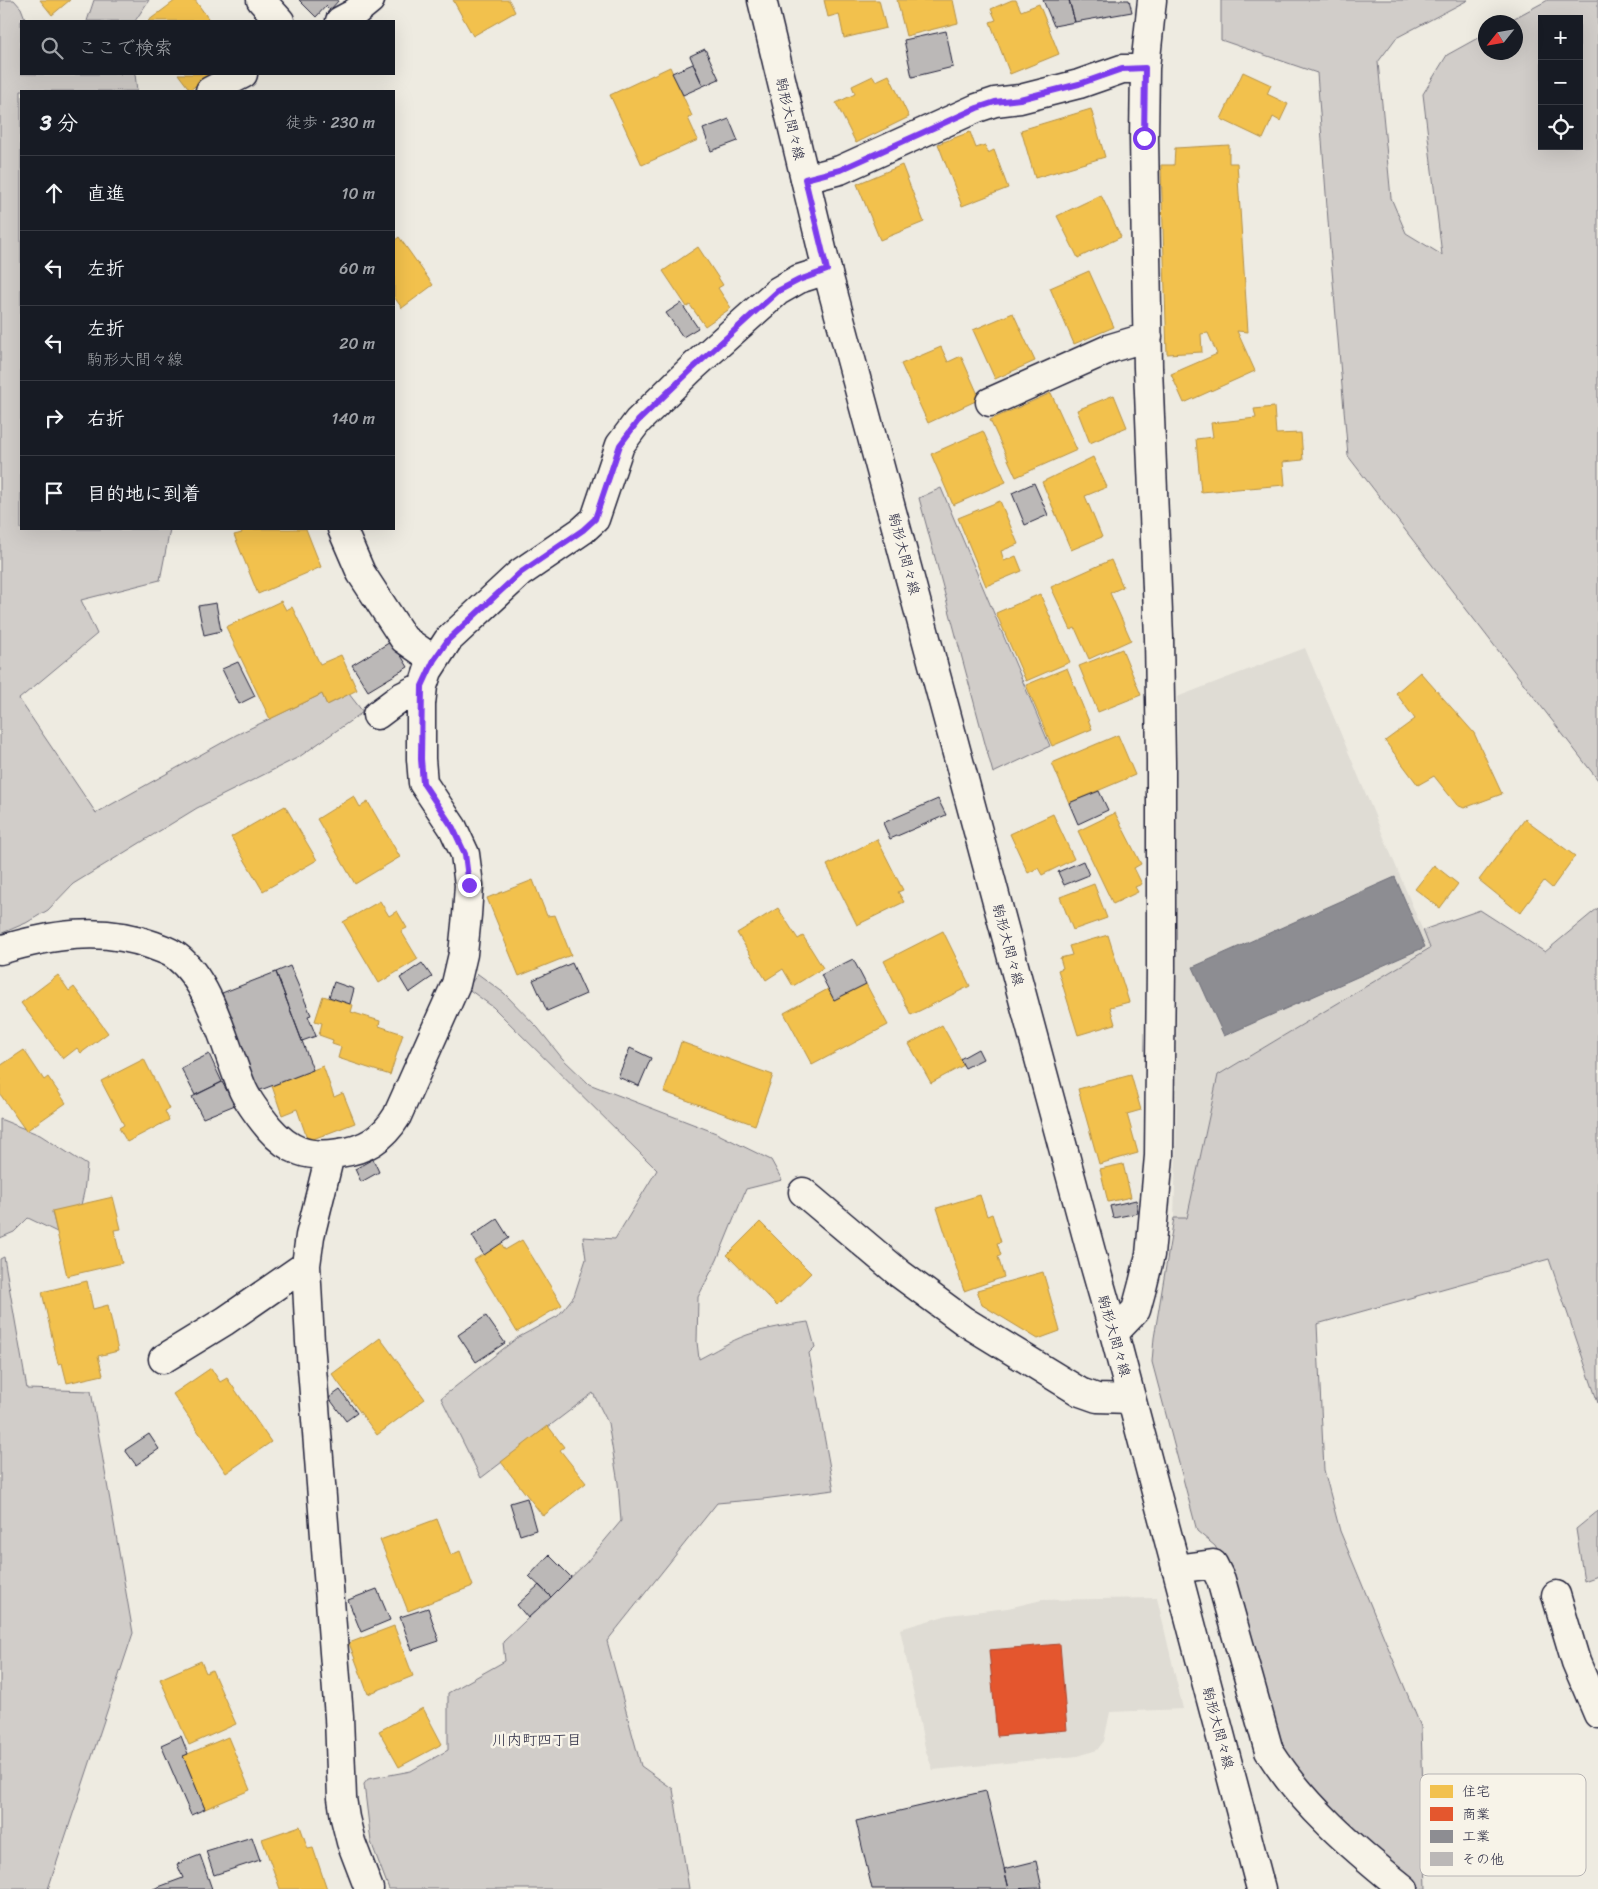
<!DOCTYPE html>
<html lang="ja">
<head>
<meta charset="utf-8">
<style>
  :root { --surface:#171b24; --page:#20242c; --text:#f1f3f6; --muted:#9ea1a6; --line:#363941 }
  body { margin:0; font-family:Sriracha,"Klee One",sans-serif; background:var(--page); color:var(--text) }
  .controls { position:absolute; right:15px; top:15px; display:grid; overflow:hidden; border-radius:0px; box-shadow:0 5px 20px #0002 }
  .controls button { width:45px; height:45px; display:grid; place-items:center; padding:0; border:0; border-bottom:1px solid var(--line); background:var(--surface); color:var(--text); font:25px sans-serif }
  .compass { position:absolute; left:1478px; top:15px; width:45px; height:45px; border-radius:50%; background:var(--surface); box-shadow:0 5px 20px #0002; rotate:239deg }
  .stop { position:absolute; width:15px; height:15px; margin:-11px; border:4px solid #7c3aed; border-radius:50%; background:#fff }
  .stop.end { background:#7c3aed; border-color:#fff; box-shadow:0 1px 5px #0008 }
  .list { margin:0; padding:0; list-style:none }
  h2 { display:flex; justify-content:space-between; align-items:center; height:65px; margin:0; padding:0 20px; font-size:21px }
  h2 small { font-size:16px; font-weight:400; color:var(--muted) }
  .list li { display:grid; grid-template-columns:32px 1fr auto; gap:15px; align-items:center; box-sizing:border-box; height:75px; padding:0 20px; border-top:1px solid var(--line) }
  .list b { display:block; font-size:19px; white-space:nowrap }
  .list p { margin:0; font-size:16px; white-space:nowrap; color:var(--muted) }
  .list em { font-size:16px; font-style:normal; color:var(--muted) }
  .icon { flex:none; width:28px; height:28px; fill:none; stroke:currentColor; stroke-width:2; stroke-linecap:round; stroke-linejoin:round }
  .map { position:relative; flex:none; width:1598px; height:1889px; overflow:hidden }
  .search { position:absolute; background:var(--surface); box-shadow:0 5px 20px #0002; left:20px; top:20px; width:375px; height:55px; display:flex; align-items:center; gap:12px; box-sizing:border-box; padding:0 18px; border-radius:0px; color:var(--muted); font-size:19px }
  .panel { position:absolute; background:var(--surface); box-shadow:0 5px 20px #0002; left:20px; top:90px; width:375px; height:440px; border-radius:0px }
  .map>svg:first-child { display:block }
  .built { fill:#dfdcd4 }
  .green { fill:#d1cdc9; stroke:#7a7882; fill-rule:evenodd }
  .homes { fill:#f2c14e; stroke:#b49148 }
  .shops { fill:#e4572e; stroke:#aa4732 }
  .industry { fill:#8d8d92; stroke:#6d6d78 }
  .building { fill:#bbb8b7; stroke:#22223b }
  .lines { fill:none; stroke-linecap:round; stroke-linejoin:round }
  .minor-casing { stroke:#22223b; stroke-width:31 }
  .major-casing { stroke:#22223b; stroke-width:31 }
  .minor { stroke:#f7f3e8; stroke-width:28 }
  .major { stroke:#f7f3e8; stroke-width:28 }
  .route { stroke:#7c3aed; stroke-width:6 }
  .labels { text-anchor:middle; dominant-baseline:central; stroke-width:5; stroke-linejoin:round; paint-order:stroke }
  .street-label { font-size:14px; fill:#22223b; stroke:#f7f3e8 }
  .neighbourhood-label { font-size:15px; fill:#22223b; stroke:#f7f3e8 }
  .key { fill:#f7f3e8; stroke:#b7b4b4; stroke-width:1 }
  .key-label { font-size:14px; fill:#22223b }
</style>
</head>
<body>
<div class="map">
<svg width="1598" height="1889" viewBox="0 0 1598 1889">
  <rect width="100%" height="100%" fill="#eeebe1"/>
  <filter id="ink" filterUnits="userSpaceOnUse"><feTurbulence type="fractalNoise" baseFrequency=".02" numOctaves="2"/><feDisplacementMap in="SourceGraphic" scale="10" xChannelSelector="R" yChannelSelector="G"/><feConvolveMatrix kernelMatrix="1 2 1 2 8 2 1 2 1" color-interpolation-filters="sRGB"/></filter>
  <g filter="url(#ink)">
    <path class="built" d="M1305,648L1430,948L1218,1075L1187,1218H1174L1176,1154L1177,697Z
      M1157,1598L1183,1709L1110,1712L1104,1741L1097,1750L1078,1756L933,1770L926,1752L900,1629L948,1615L1008,1608L1042,1600Z"/>
    <path class="green" d="M0,0H14L21,8L26,21H21V74H135L137,91H21V529H170L160,580L81,600L97,634L19,699L96,813L236,735L322,694L327,705L349,694L363,712L299,757L197,808L73,884L48,910L26,923L0,934Z
      M94,0H149L135,21H87Z
      M1221,0H1468L1396,38L1378,62L1391,198L1406,233L1442,255L1423,94L1447,55L1485,34L1486,52H1516V22H1507L1548,0H1598V780L1348,456L1330,247L1317,73L1221,40ZM1542,19H1579V146H1542Z
      M941,488L1050,746L993,773L919,498Z
      M1598,908V1403L1549,1259L1317,1324L1324,1470L1340,1531L1421,1727L1426,1889H1421L1338,1816L1291,1771L1257,1673L1228,1571L1215,1546L1197,1531L1152,1362L1154,1338L1174,1218H1187L1218,1075L1430,948L1423,930L1480,910L1545,952Z
      M478,974L504,993L538,1028L562,1058L589,1084L716,1133L771,1160L782,1180L746,1189L717,1260L698,1297L697,1342L699,1359C715,1351 730,1341 747,1335C767,1328 788,1325 808,1322L815,1347L809,1353L834,1490L763,1499L717,1503L607,1641L641,1766L673,1789L689,1889H389L371,1842L364,1784L368,1779L411,1771L448,1750V1693L505,1661L503,1642L586,1563L621,1521L618,1483L608,1423L593,1393L481,1478L441,1398L517,1338L558,1316L574,1296L586,1259L583,1237L615,1239L657,1170L493,1007L467,988Z
      M0,1119L40,1135L87,1165L84,1192L81,1205L52,1212L57,1232L28,1218L14,1232L0,1238Z
      M4,1257L27,1389L91,1391L133,1633L48,1889H0V1259Z
      M1598,1511V1576L1584,1581L1576,1529Z"/>
    <path class="homes" d="M40,0H70L52,15Z
      M176,0H195L210,21H148Z
      M453,0H509L515,12L473,36Z
      M824,0H879L886,28L844,38L839,14L828,17Z
      M897,0H953L958,23L906,36Z
      M1012,0H1016L1021,11L1039,4L1059,54L1010,74L990,22L996,20L991,9Z
      M670,67L692,116L688,118L698,140L642,165L610,95Z
      M1243,72L1271,85L1267,94L1288,104L1280,121L1273,117L1263,139L1221,119Z
      M178,74H211L190,90Z
      M889,75L909,117L856,143L836,103L855,94L852,86L873,76L876,81Z
      M1091,109L1105,157L1035,178L1021,130Z
      M970,132L976,148L985,145L988,153L994,150L1008,188L962,206L938,144Z
      M1229,145V163H1237L1248,332L1237,331L1255,371L1184,403L1171,374L1217,354L1208,333L1201,334L1202,352L1167,354L1161,165H1174L1175,148Z
      M902,165L924,222L880,240L857,184Z
      M1101,195L1121,237L1078,258L1057,216Z
      M399,237L433,285L402,308L394,297V241Z
      M698,247L723,285L718,288L731,308L705,326L690,305L687,307L663,271Z
      M1089,271L1114,327L1074,344L1050,288Z
      M1013,313L1035,361L995,379L973,330Z
      M941,347L948,362L961,356L980,399L928,423L901,364Z
      M1051,393L1077,450L1016,477L990,420Z
      M1114,395L1127,427L1090,443L1077,410Z
      M1274,407L1276,434L1301,433L1303,460L1283,462L1285,485L1201,492L1196,439L1213,437L1211,423L1256,418L1254,409Z
      M983,431L1006,482L953,505L931,454Z
      M1093,457L1107,487L1085,496L1102,537L1071,550L1042,482Z
      M1000,501L1018,544L1001,551L1004,561L1016,556L1022,571L986,586L958,518Z
      M240,529H306L321,567L258,594L234,535L242,533Z
      M1111,560L1123,587L1110,593L1131,640L1089,659L1075,628L1071,630L1051,587Z
      M1040,594L1070,662L1026,681L996,613Z
      M281,601L286,610L292,607L320,664L341,655L357,690L327,705L322,694L270,719L226,627Z
      M1122,649L1141,695L1098,712L1079,666Z
      M1067,668L1092,729L1052,746L1026,685Z
      M1420,672L1474,733L1502,794L1464,808L1457,805L1434,776L1418,785L1385,741L1415,719L1396,693Z
      M1118,735L1135,775L1069,803L1052,763Z
      M354,796L360,807L368,802L400,857L355,884L317,819Z
      M285,806L317,860L263,891L231,837Z
      M1115,813L1141,864L1134,868L1142,884L1135,887L1138,892L1113,904L1078,831Z
      M1053,814L1074,859L1042,875L1038,868L1028,873L1010,834Z
      M1525,819L1575,856L1552,888L1544,881L1520,913L1479,880Z
      M877,839L903,890L898,892L904,902L857,925L827,865Z
      M1434,865L1458,884L1440,908L1415,889Z
      M533,880L547,916L555,915L571,955L519,976L487,898Z
      M1094,884L1107,918L1073,930L1060,897Z
      M380,901L389,916L397,911L407,928L401,931L418,959L379,983L343,922Z
      M778,908L798,939L803,936L823,968L793,986L783,969L766,980L737,933Z
      M943,931L970,986L911,1015L884,961Z
      M1108,935L1129,1002L1110,1007L1115,1024L1078,1035L1058,970L1063,968L1060,958L1072,955L1069,946Z
      M58,975L69,991L74,987L108,1033L81,1053L77,1048L63,1059L21,1003Z
      M866,984L888,1025L812,1065L784,1013L828,989L834,1000Z
      M323,996L353,1005L351,1012L380,1021L379,1026L403,1034L390,1075L338,1058L341,1047L332,1044L333,1040L319,1035L322,1023L315,1021Z
      M942,1025L964,1065L931,1083L909,1044Z
      M681,1042L773,1075L755,1125L664,1092Z
      M24,1050L44,1080L48,1077L66,1103L26,1131L0,1094V1066Z
      M144,1059L169,1109L165,1111L169,1120L127,1142L119,1128L124,1125L101,1081Z
      M323,1066L334,1097L343,1093L355,1123L308,1141L297,1109L282,1115L272,1086Z
      M1131,1075L1141,1110L1127,1114L1138,1153L1099,1164L1078,1089Z
      M1123,1164L1131,1197L1108,1202L1100,1169Z
      M980,1195L987,1216L992,1214L1001,1242L997,1243L1001,1255L998,1257L1004,1277L964,1291L937,1208Z
      M113,1197L121,1229L114,1230L122,1263L67,1276L52,1211Z
      M760,1222L811,1273L777,1306L727,1255Z
      M522,1240L562,1305L517,1332L474,1260L501,1243L505,1250Z
      M1043,1272L1060,1331L1038,1339L982,1305L977,1290Z
      M87,1281L93,1309L108,1305L118,1351L98,1356L103,1375L67,1383L62,1363L58,1364L42,1292Z
      M380,1338L425,1399L377,1435L332,1374Z
      M211,1368L220,1382L227,1378L271,1442L226,1473L173,1394Z
      M548,1426L564,1447L560,1450L586,1483L543,1516L501,1462Z
      M437,1519L451,1555L460,1551L473,1586L408,1611L380,1540Z
      M394,1626L413,1676L368,1694L349,1643Z
      M201,1661L206,1673L212,1670L236,1724L189,1745L160,1679Z
      M423,1708L442,1744L399,1767L379,1731Z
      M228,1737L250,1790L205,1809L183,1756Z
      M300,1826L308,1849L313,1848L327,1889H280L262,1839Z"/>
    <path class="shops" d="M1060,1644L1067,1730L997,1736L989,1650Z"/>
    <path class="industry" d="M1395,877L1425,947L1224,1036L1193,967Z"/>
    <path class="building" d="M299,0H339L330,10L326,6L316,17Z
      M1043,0H1069L1075,22L1054,26Z
      M1069,0H1129L1132,12L1075,22Z
      M946,31L953,67L912,77L904,40Z
      M705,49L719,79L703,86L690,56Z
      M693,64L703,86L683,95L672,73Z
      M729,119L738,141L711,151L703,129Z
      M681,303L698,328L683,337L666,313Z
      M1034,483L1048,515L1025,525L1012,493Z
      M216,603L221,631L204,635L198,606Z
      M392,641L408,667L368,691L352,665Z
      M238,662L255,696L239,704L222,669Z
      M1099,791L1108,810L1078,824L1069,803Z
      M938,799L946,815L890,839L883,823Z
      M1083,861L1089,875L1064,885L1058,872Z
      M853,959L866,984L834,1000L821,975Z
      M422,963L432,977L409,993L400,978Z
      M572,963L586,994L547,1011L533,980Z
      M290,966L311,1015L308,1016L316,1036L302,1041L276,972Z
      M276,972L313,1070L258,1091L222,993Z
      M334,982L354,989L350,1004L329,997Z
      M630,1048L651,1058L639,1086L618,1077Z
      M978,1049L983,1059L965,1068L960,1059Z
      M209,1054L222,1082L195,1095L181,1068Z
      M222,1082L235,1105L203,1118L192,1097Z
      M373,1159L379,1172L361,1182L355,1169Z
      M1136,1200L1138,1213L1113,1218L1110,1206Z
      M497,1219L509,1238L484,1255L472,1236Z
      M486,1316L505,1343L476,1362L458,1335Z
      M340,1390L357,1413L346,1421L329,1398Z
      M149,1434L159,1449L136,1465L125,1450Z
      M527,1498L536,1530L520,1535L510,1503Z
      M549,1555L571,1577L551,1597L529,1576Z
      M539,1585L551,1597L528,1618L517,1605Z
      M377,1589L390,1620L361,1632L348,1600Z
      M428,1608L439,1641L412,1650L400,1617Z
      M181,1736L188,1754L183,1756L205,1809L191,1815L161,1745Z
      M986,1791L1009,1889H872L856,1821Z
      M252,1837L260,1860L214,1875L206,1851Z
      M200,1855L212,1889H153L183,1878L177,1864Z
      M1036,1861L1042,1888L1009,1889L1004,1869Z"/>
    <g class="lines">
      <defs>
        <path id="minor" d="M261,0L280,21
          M340,21L353,14L370,0
          M210,91L243,74
          M805,179L840,170L977,108L995,102L1020,99L1079,84L1122,69L1145,68
          M990,402L1111,348L1148,337
          M342,529L361,573L404,639L434,660
          M377,715L401,697L423,686
          M0,950C50,935 102,926 152,945C160,948 170,951 176,956C212,983 225,1049 243,1090C249,1103 260,1117 269,1128C289,1151 308,1158 339,1153C365,1150 383,1139 397,1116L456,984L463,954L467,915L469,885L465,854L453,828L423,783L421,759V704L423,686L428,671L448,640L520,573L583,530L595,519L620,445L638,421L691,369L778,291L799,279L827,270
          M330,1155L310,1236L306,1265L310,1342L339,1717L342,1798L345,1818L351,1842L369,1889
          M803,1192L900,1274L964,1321L1080,1392L1097,1398L1131,1399
          M1114,1333L1136,1310L1143,1284L1150,1255L1159,1156L1161,967V762L1159,638L1148,368L1144,138L1145,68L1152,0
          M163,1359L225,1321L306,1265
          M1176,1569L1213,1564L1221,1580L1269,1751C1304,1806 1353,1848 1404,1889
          M1556,1595L1576,1662L1598,1714"/>
        <path id="major" d="M762,0L827,270L1094,1263L1114,1333L1261,1889"/>
      </defs>
      <use href="#minor" class="minor-casing"/>
      <use href="#major" class="major-casing"/>
      <use href="#minor" class="minor"/>
      <use href="#major" class="major"/>
    </g>
  </g>
  <g class="lines" filter="url(#ink)">
    <path class="route" d="M469,885L465,854L453,828L423,783L421,759L422,686L434,660L448,640L520,573L583,530L595,519L620,445L638,421L692,369L778,291L799,280L827,270L805,179L840,170L977,108L995,102L1020,99L1079,84L1122,69L1145,68L1144,138"/>
  </g>
  <g class="labels">
    <g class="street-label">
      <text transform="translate(790 119) rotate(77)">駒形大間々線</text>
      <text transform="translate(904 554) rotate(75)">駒形大間々線</text>
      <text transform="translate(1008 945) rotate(75)">駒形大間々線</text>
      <text transform="translate(1114 1336) rotate(74)">駒形大間々線</text>
      <text transform="translate(1218 1728) rotate(75)">駒形大間々線</text>
    </g>
    <g class="neighbourhood-label">
      <text x="537" y="1740">川内町四丁目</text>
    </g>
  </g>
  <rect x="1420" y="1774" width="166" height="102" rx="8" class="key"/>
  <rect x="1430" y="1785" width="23" height="13" fill="#f2c14e"/>
  <rect x="1430" y="1807" width="23" height="14" fill="#e4572e"/>
  <rect x="1430" y="1830" width="23" height="13" fill="#8d8d92"/>
  <rect x="1430" y="1852" width="23" height="14" fill="#bbb8b7"/>
  <g class="key-label">
    <text x="1462" y="1796">住宅</text>
    <text x="1462" y="1819">商業</text>
    <text x="1462" y="1841">工業</text>
    <text x="1462" y="1864">その他</text>
  </g>
</svg>
<div class="controls">
<button>+</button>
<button>−</button>
<button><svg class="icon" aria-label="locate" viewBox="0 0 24 24"><circle cx="12" cy="12" r="6"/><path d="M12 2v4M12 18v4M2 12h4M18 12h4"/></svg></button>
</div>
<svg class="compass" viewBox="-18 -18 36 36"><path d="M0-13l5 13h-10z" fill="#e53935"/><path d="M0 13l5-13h-10z" fill="#9ea1a6"/></svg>
<div class="stop" style="left:1144px;top:138px"></div>
<div class="stop end" style="left:469px;top:885px"></div>
<div class="search"><svg class="icon" aria-label="search" viewBox="0 0 24 24"><circle cx="10" cy="10" r="6"/><path d="M15 15l6 6"/></svg>ここで検索</div>
<section class="panel">
<h2>3 分<small>徒歩 · 230 m</small></h2>
<ul class="list">
<li><svg class="icon" aria-label="ahead" viewBox="0 0 24 24"><path d="M12 20V5M6 11l6-6 6 6"/></svg><div><b>直進</b></div><em>10 m</em></li>
<li><svg class="icon" aria-label="left" viewBox="0 0 24 24"><path d="M17 20v-9H6M10 6l-5 5 5 5"/></svg><div><b>左折</b></div><em>60 m</em></li>
<li><svg class="icon" aria-label="left" viewBox="0 0 24 24"><path d="M17 20v-9H6M10 6l-5 5 5 5"/></svg><div><b>左折</b><p>駒形大間々線</p></div><em>20 m</em></li>
<li><svg class="icon" aria-label="right" viewBox="0 0 24 24"><path d="M7 20v-9h11M14 6l5 5-5 5"/></svg><div><b>右折</b></div><em>140 m</em></li>
<li><svg class="icon" aria-label="arrive" viewBox="0 0 24 24"><path d="M6 21V4h12l-3 4 3 4H6"/></svg><div><b>目的地に到着</b></div></li>
</ul>
</section>
</div>
</body>
</html>
